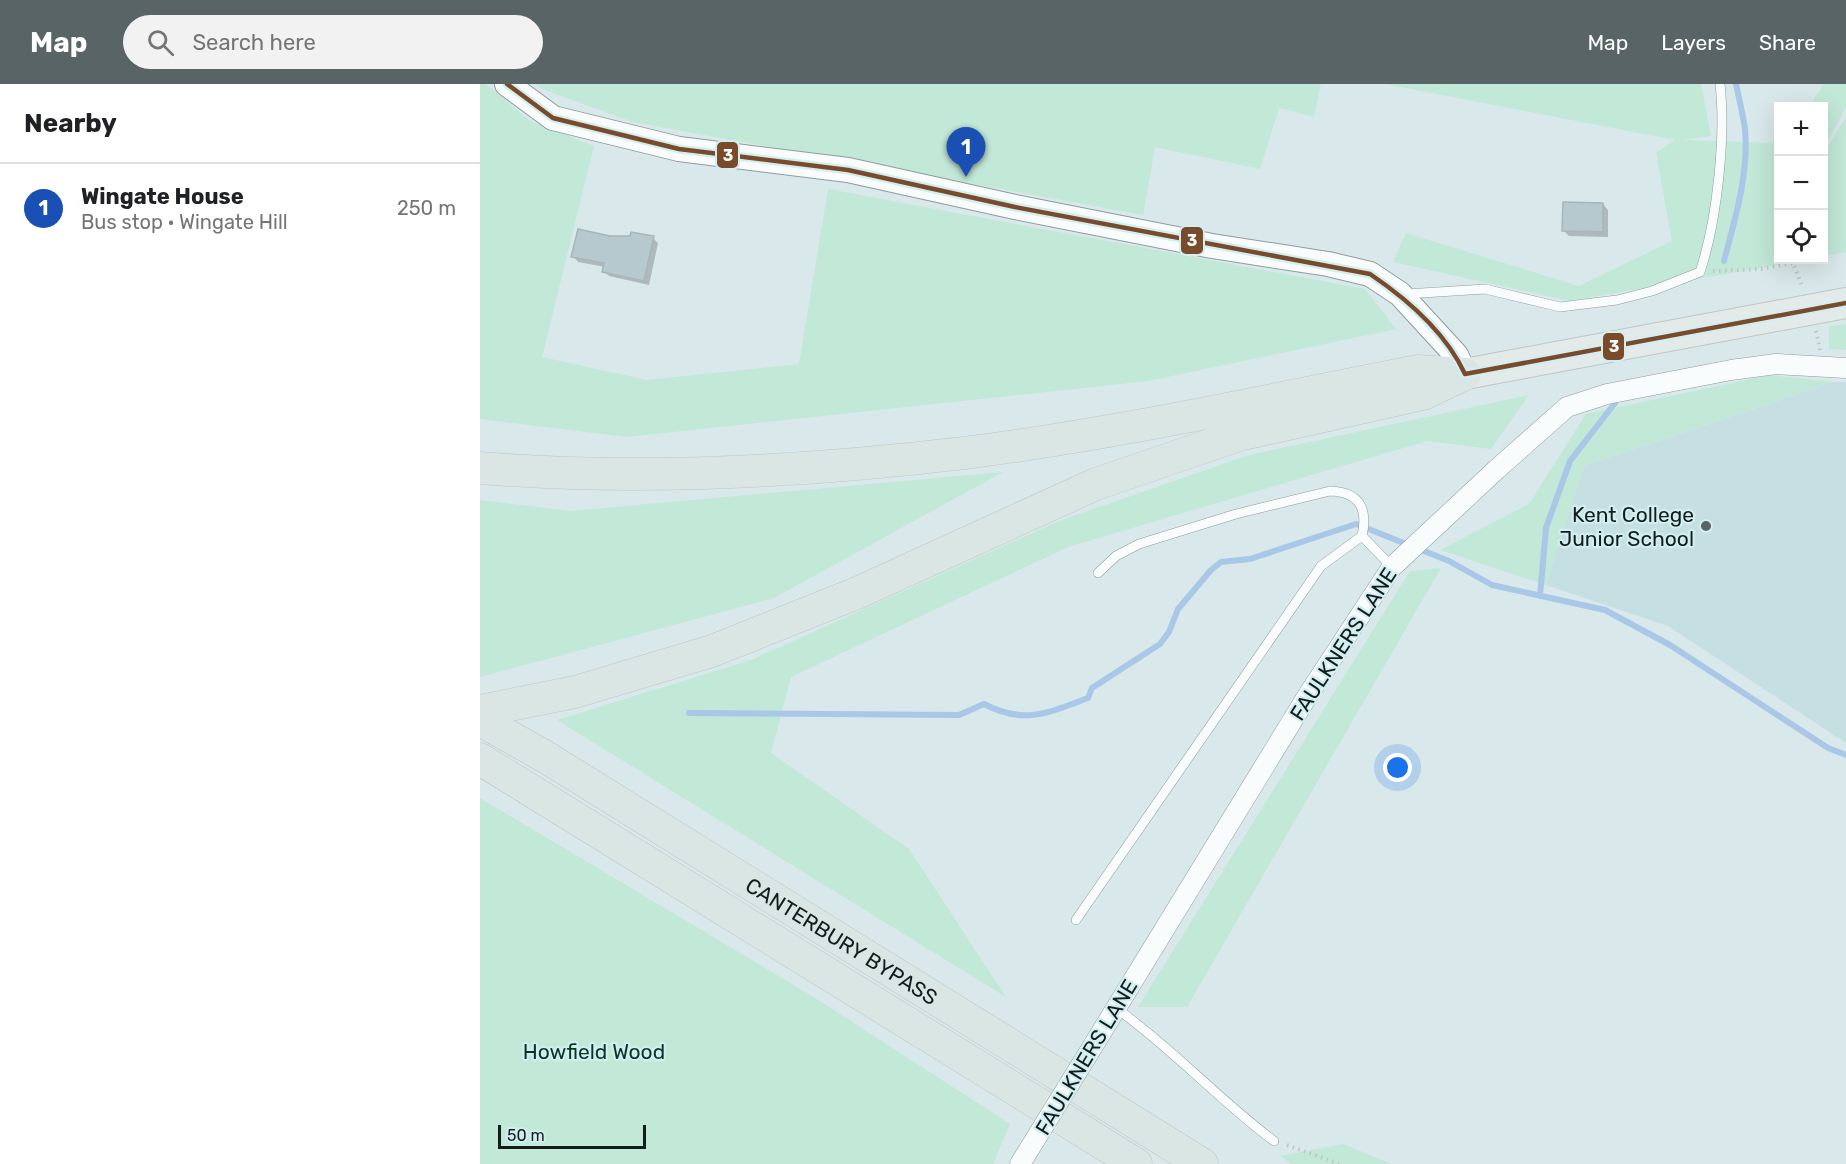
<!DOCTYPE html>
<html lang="en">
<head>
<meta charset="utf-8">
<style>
  :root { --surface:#fff; --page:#f2f2f2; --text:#202124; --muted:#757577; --line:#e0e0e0; --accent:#586465 }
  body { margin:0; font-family:Rubik,sans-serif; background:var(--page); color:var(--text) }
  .controls { position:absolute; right:18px; top:18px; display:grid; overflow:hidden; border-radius:0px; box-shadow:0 6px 24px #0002 }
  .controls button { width:54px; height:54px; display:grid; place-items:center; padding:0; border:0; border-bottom:2px solid var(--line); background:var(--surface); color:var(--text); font:30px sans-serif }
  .scale { position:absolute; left:18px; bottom:15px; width:148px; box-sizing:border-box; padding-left:6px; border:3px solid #131d1e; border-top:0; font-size:16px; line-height:21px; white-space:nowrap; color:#131d1e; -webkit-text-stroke:4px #d2eef1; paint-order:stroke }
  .you { position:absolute; left:918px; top:684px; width:21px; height:21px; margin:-15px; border:4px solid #fff; border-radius:50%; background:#1a73e8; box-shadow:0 0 0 9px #1a73e833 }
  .badge { display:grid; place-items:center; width:39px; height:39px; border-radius:50%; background:var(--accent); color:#fff; font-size:20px; font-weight:700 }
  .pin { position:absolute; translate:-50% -50px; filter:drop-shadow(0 2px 3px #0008) }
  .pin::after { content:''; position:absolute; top:32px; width:21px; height:18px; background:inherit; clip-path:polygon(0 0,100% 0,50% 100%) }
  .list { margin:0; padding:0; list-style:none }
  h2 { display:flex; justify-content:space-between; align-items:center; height:78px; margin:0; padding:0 24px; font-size:26px }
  h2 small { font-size:20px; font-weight:400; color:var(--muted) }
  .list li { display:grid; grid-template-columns:39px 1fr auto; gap:18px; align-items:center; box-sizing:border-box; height:90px; padding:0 24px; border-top:2px solid var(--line) }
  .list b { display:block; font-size:22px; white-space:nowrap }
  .list p { margin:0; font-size:20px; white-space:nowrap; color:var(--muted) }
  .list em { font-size:20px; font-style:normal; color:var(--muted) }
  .icon { flex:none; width:33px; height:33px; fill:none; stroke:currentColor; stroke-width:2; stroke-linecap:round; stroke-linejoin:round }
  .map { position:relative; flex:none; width:1366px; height:1080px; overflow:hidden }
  header { display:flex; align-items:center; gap:36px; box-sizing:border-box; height:84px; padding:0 30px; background:var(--accent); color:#fff }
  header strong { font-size:28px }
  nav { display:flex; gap:33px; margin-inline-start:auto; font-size:21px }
  .search { width:420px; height:54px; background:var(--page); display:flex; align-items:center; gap:15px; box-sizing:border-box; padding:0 21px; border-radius:33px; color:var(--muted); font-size:22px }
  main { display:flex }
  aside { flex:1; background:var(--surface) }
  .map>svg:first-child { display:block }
  .built { fill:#c5dfe3 }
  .green { fill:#c2e8d7 }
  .shadow { fill:#0003 }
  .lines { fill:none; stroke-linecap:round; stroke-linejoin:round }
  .stream { stroke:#a9c7e7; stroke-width:6 }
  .building { fill:#b6c9cf; stroke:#aab5b8; stroke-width:1.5 }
  .service-casing { stroke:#919c9e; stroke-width:10 }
  .minor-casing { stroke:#919c9e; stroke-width:21 }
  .tertiary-casing { stroke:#919c9e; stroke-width:26 }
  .primary-casing { stroke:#bec5c6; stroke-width:32 }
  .trunk-casing { stroke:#bec5c6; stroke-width:33 }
  .path { stroke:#c0c5c6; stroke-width:4; stroke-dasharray:1.5 4.5; stroke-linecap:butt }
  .service { stroke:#f9fcfc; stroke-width:9 }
  .minor { stroke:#f9fcfc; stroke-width:20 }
  .tertiary { stroke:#f9fcfc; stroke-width:24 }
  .primary { stroke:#e2ebea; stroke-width:30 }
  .trunk { stroke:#dae6e4; stroke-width:32 }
  .minor-bridge-casing { stroke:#919c9e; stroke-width:21; stroke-linecap:butt }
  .minor-bridge { stroke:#f9fcfc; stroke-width:20 }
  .bus-1-casing { stroke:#d2eef1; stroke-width:9 }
  .bus-1 { stroke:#7a4b2a; stroke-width:4.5 }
  .poi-dot { fill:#586465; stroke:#d2eef1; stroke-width:2 }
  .labels { text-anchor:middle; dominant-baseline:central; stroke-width:4.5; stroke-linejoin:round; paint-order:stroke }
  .poi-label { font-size:21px; fill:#131d1e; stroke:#d2eef1; text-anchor:end }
  .street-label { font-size:21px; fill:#131d1e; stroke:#d2eef1 }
  .park-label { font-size:21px; fill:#063822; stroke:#d2eef1 }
  .line-badge { stroke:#d2eef1; stroke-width:2 }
  .badge-label { font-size:16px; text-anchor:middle; font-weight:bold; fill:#fff }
</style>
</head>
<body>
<header>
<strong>Map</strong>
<div class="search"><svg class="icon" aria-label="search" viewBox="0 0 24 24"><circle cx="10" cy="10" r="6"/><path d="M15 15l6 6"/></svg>Search here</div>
<nav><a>Map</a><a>Layers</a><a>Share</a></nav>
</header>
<main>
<aside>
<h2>Nearby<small></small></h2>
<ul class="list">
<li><span class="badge" style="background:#1a4fb4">1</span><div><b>Wingate House</b><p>Bus stop · Wingate Hill</p></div><em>250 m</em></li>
</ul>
</aside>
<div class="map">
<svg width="1366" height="1080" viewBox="0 0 1366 1080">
  <rect width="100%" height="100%" fill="#d9e8ea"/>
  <path class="built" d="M1354,298H1366V659L1188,542L1066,501L1104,382Z"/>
  <path class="green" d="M0,0H6L50,37L114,62L62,273L167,296L319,280L348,105L885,205L916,245L668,297L147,353L0,335Z
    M56,0H841L834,33L799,24L780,85L675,63L663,131L153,38L62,5Z
    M905,0H1221L1231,52L1202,56L1298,59V176H1326L1090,217L913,178L926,149L1099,202L1192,157L1176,69L1195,56Z
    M1344,0H1366V23L1344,64V22H1329Z
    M1366,33V168L1344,172V69Z
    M1366,240V266L1349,265V242Z
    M1290,291L1354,298L1104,382L1066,501L960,466L1049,420L1106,330Z
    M1049,311L1011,365L947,357L588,463L311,593L291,669L429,765L526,913L77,636L271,576L579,437L769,371Z
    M523,388L294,514L0,593V416L90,427Z
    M961,484L707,923H658L930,487Z
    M0,714L332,912L530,1040L513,1080H0Z
    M863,1060L912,1080H811L800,1072Z"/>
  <path class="shadow" d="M1123,120L1128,126V153L1089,152L1083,146Z
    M130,153L173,154L178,159L169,201L129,192L124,187L125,183L98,178L93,172Z"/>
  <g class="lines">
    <path class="stream" d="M1244,177C1255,135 1269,90 1265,45C1263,30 1259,15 1256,0
      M1060,512L1066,444L1090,377L1135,319
      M209,629L479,631L504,620C544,641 568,629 608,614L612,604L680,560L689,548L698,525L731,486L741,478L770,475L876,440L969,477L1012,501L1125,526L1190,561L1348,664L1366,671"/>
  </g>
  <path class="building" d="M1083,118L1123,119V148L1082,147Z
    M98,145L130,152H150L151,148L174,152L164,197L122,188L124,179L91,173Z"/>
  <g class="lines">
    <defs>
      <path id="service" d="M926,210L1005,205L1080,223L1137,216L1172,207L1220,188C1237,137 1246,53 1240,0
        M882,452L912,483
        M596,836L841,482L882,452C888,425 880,408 850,407L756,430L659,460L636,472L618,489
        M636,924C692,964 739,1016 794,1057"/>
      <path id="minor" d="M608,970L828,611L912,483L1017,385L1087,323L1127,310L1251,286L1296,280L1366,284
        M540,1080L561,1046"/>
      <path id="tertiary" d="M27,0L73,34L199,65L368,86L535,123L732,162L848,180L890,190L920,210L976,271L985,290"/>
      <path id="primary" d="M985,290L1366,219"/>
      <g id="trunk">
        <path d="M0,384C161,397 324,388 484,369C637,350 788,316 938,287L984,290"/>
        <path d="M0,627L95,608L232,567L377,509L616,400L759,351L943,310L985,290"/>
        <path id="s1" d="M0,636L64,672L722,1080"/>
        <path d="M0,675L656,1080"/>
      </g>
    </defs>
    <use href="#service" class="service-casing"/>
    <use href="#minor" class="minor-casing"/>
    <use href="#tertiary" class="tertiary-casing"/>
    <use href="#primary" class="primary-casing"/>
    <use href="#trunk" class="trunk-casing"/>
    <path class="path" d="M1233,187L1281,185L1313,179L1322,202
      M1336,247L1340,266
      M807,1061L859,1080"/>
    <use href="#service" class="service"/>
    <use href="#minor" class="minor"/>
    <use href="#tertiary" class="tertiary"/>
    <use href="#primary" class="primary"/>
    <use href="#trunk" class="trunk"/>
    <defs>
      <path id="minor-bridge" d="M561,1046L608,970"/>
    </defs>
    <use href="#minor-bridge" class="minor-bridge-casing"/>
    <use href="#minor-bridge" class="minor-bridge"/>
    <defs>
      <path id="bus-1" d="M27,0L73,34L199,65L368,86L535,123L890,190C927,215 966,249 985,290L1366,219"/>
    </defs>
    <use href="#bus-1" class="bus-1-casing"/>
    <use href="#bus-1" class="bus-1"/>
  </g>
  <circle class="poi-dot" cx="1226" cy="442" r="6"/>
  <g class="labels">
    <g class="poi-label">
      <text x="1214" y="430">Kent College<tspan x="1214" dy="24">Junior School</tspan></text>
    </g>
    <g class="street-label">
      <text transform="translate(863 560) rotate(-57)">FAULKNERS LANE</text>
      <text stroke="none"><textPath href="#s1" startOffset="424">CANTERBURY BYPASS</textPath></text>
      <text transform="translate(606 973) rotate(-59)">FAULKNERS LANE</text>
    </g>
    <g class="park-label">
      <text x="114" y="967">Howfield Wood</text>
    </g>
  </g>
  <g class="line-badge">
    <rect x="236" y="57" width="23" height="28" rx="6" fill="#7a4b2a"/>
    <rect x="700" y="142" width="24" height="29" rx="6" fill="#7a4b2a"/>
    <rect x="1122" y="248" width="23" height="29" rx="6" fill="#7a4b2a"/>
  </g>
  <g class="badge-label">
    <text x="248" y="77">3</text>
    <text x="712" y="162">3</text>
    <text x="1134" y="268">3</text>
  </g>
</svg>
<div class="controls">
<button>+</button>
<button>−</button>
<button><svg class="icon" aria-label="locate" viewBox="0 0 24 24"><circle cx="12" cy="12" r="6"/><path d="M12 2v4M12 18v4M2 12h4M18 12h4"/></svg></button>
</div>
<div class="scale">50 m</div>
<div class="you"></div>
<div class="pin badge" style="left:486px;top:93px;background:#1a4fb4">1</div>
</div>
</main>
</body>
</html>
